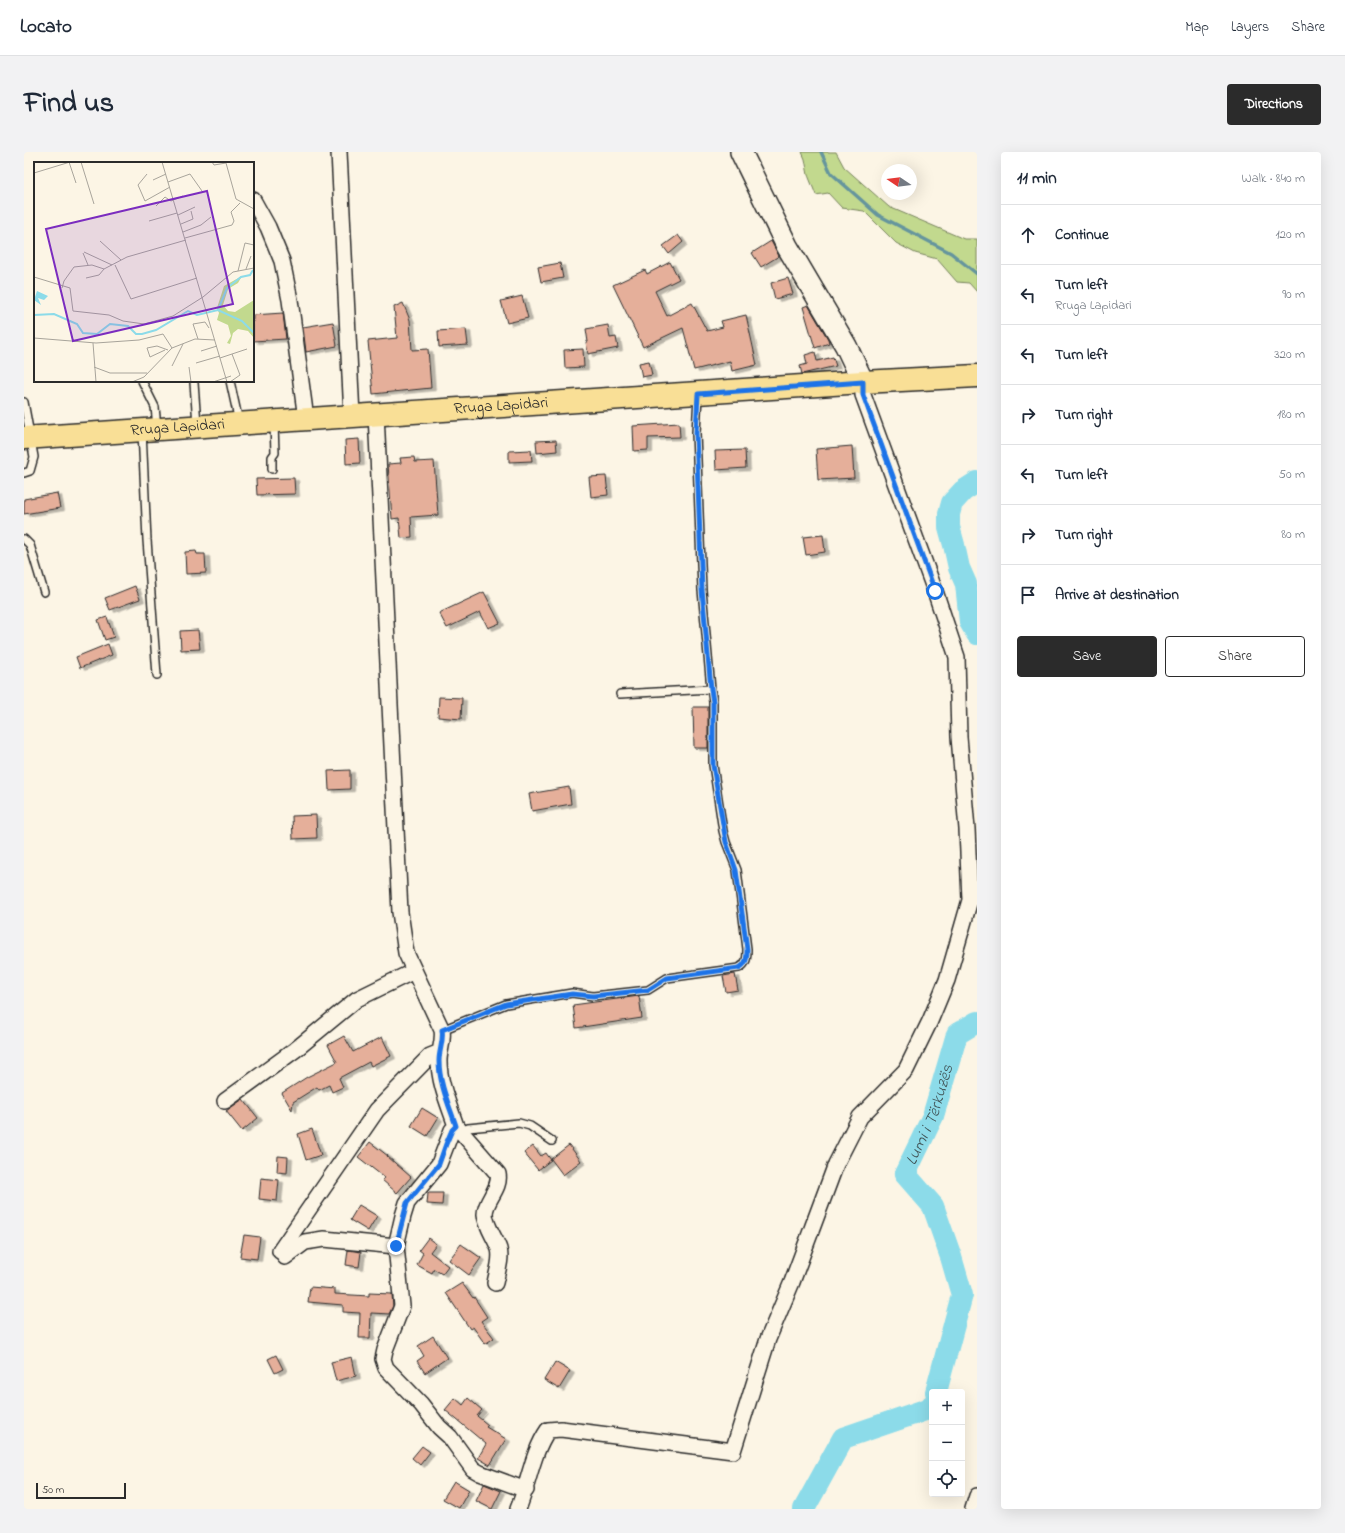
<!DOCTYPE html>
<html lang="en">
<head>
<meta charset="utf-8">
<style>
  :root { --surface:#fff; --page:#f2f2f3; --text:#1f2937; --muted:#747a83; --line:#e0e1e3; --accent:#2b2b2b }
  body { margin:0; font-family:"Indie Flower",sans-serif; background:var(--page); color:var(--text) }
  .controls { position:absolute; right:12px; bottom:12px; display:grid; overflow:hidden; border-radius:4px; box-shadow:0 4px 16px #0002 }
  .controls button { width:36px; height:36px; display:grid; place-items:center; padding:0; border:0; border-bottom:1px solid var(--line); background:var(--surface); color:var(--text); font:20px sans-serif }
  .compass { position:absolute; left:857px; top:12px; width:36px; height:36px; border-radius:50%; background:var(--surface); box-shadow:0 4px 16px #0002; rotate:283deg }
  .scale { position:absolute; left:12px; bottom:10px; width:90px; box-sizing:border-box; padding-left:4px; border:2px solid #2b2b2b; border-top:0; font-size:11px; line-height:14px; white-space:nowrap; color:#2b2b2b; -webkit-text-stroke:3px #fcf5e5; paint-order:stroke }
  .stop { position:absolute; width:12px; height:12px; margin:-9px; border:3px solid #1a73e8; border-radius:50%; background:#fff }
  .stop.end { background:#1a73e8; border-color:#fff; box-shadow:0 1px 4px #0008 }
  .list { margin:0; padding:0; list-style:none }
  h2 { display:flex; justify-content:space-between; align-items:center; height:52px; margin:0; padding:0 16px; font-size:17px }
  h2 small { font-size:13px; font-weight:400; color:var(--muted) }
  .list li { display:grid; grid-template-columns:26px 1fr auto; gap:12px; align-items:center; box-sizing:border-box; height:60px; padding:0 16px; border-top:1px solid var(--line) }
  .list b { display:block; font-size:15px; white-space:nowrap }
  .list p { margin:0; font-size:13px; white-space:nowrap; color:var(--muted) }
  .list em { font-size:13px; font-style:normal; color:var(--muted) }
  .actions { display:flex; gap:8px; padding:12px 16px }
  .actions a { flex:1; padding:9px 0; border:1px solid var(--accent); border-radius:4px; text-align:center; font-size:14px; color:var(--accent) }
  .actions .main { background:var(--accent); color:#fff }
  .icon { flex:none; width:22px; height:22px; fill:none; stroke:currentColor; stroke-width:2; stroke-linecap:round; stroke-linejoin:round }
  .map { position:relative; flex:none; width:953px; height:1357px; overflow:hidden; border-radius:4px }
  header { display:flex; align-items:center; gap:24px; box-sizing:border-box; height:56px; padding:0 20px; background:var(--surface); border-bottom:1px solid var(--line) }
  header strong { font-size:19px }
  nav { display:flex; gap:22px; margin-inline-start:auto; font-size:14px }
  .intro { display:flex; align-items:center; justify-content:space-between; box-sizing:border-box; height:96px; padding:0 24px }
  h1 { margin:0; font-size:28px }
  .button { padding:10px 18px; border-radius:4px; background:var(--accent); color:#fff; font-size:14px; font-weight:700 }
  main { display:flex; gap:24px; padding:0 24px }
  aside { flex:1; background:var(--surface); border-radius:4px; box-shadow:0 4px 16px #0002 }
  .map>svg:first-child { display:block }
  .green { fill:#c2d98e; stroke:#76825c }
  .lines { fill:none; stroke-linecap:round; stroke-linejoin:round }
  .stream { stroke:#65959d; stroke-width:3.5 }
  .river { stroke:#8cdbe9; stroke-width:22 }
  .building { fill:#e5af9a; stroke:#2b2b2b; filter:url(#shadow) }
  .lane-casing { stroke:#2b2b2b; stroke-width:10 }
  .street-casing { stroke:#2b2b2b; stroke-width:18 }
  .secondary-casing { stroke:#2b2b2b; stroke-width:24 }
  .primary-casing { stroke:#2b2b2b; stroke-width:25 }
  .lane { stroke:#fcf5e5; stroke-width:7 }
  .street { stroke:#fcf5e5; stroke-width:15 }
  .secondary { stroke:#fcf5e5; stroke-width:21 }
  .primary { stroke:#f9df96; stroke-width:22 }
  .route { stroke:#1a73e8; stroke-width:5 }
  .labels { text-anchor:middle; dominant-baseline:central; stroke-width:3; stroke-linejoin:round; paint-order:stroke }
  .street-label { font-size:16px; fill:#2b2b2b; stroke:#fcf5e5 }
  .water-label { font-size:17px; font-style:italic; fill:#43575a; stroke:#fcf5e5 }
  .inset-river { fill:none; stroke:#8cdbe9; stroke-width:2 }
  .inset-road { fill:none; stroke:#a8a49b; stroke-width:1 }
  .view { fill:#7b2cbf; fill-opacity:0.15; stroke:#7b2cbf; stroke-width:2 }
  .inset-edge { fill:none; stroke:#2b2b2b; stroke-width:2 }
</style>
</head>
<body>
<header>
<strong>Locato</strong>
<nav><a>Map</a><a>Layers</a><a>Share</a></nav>
</header>
<div class="intro"><h1>Find us</h1><a class="button">Directions</a></div>
<main>
<div class="map">
<svg width="953" height="1357" viewBox="0 0 953 1357">
  <defs>
    <filter id="shadow"><feDropShadow dx="4.5" dy="2.5" stdDeviation="0" flood-color="#0004"/></filter>
  </defs>
  <rect width="100%" height="100%" fill="#fcf5e5"/>
  <filter id="ink" filterUnits="userSpaceOnUse"><feTurbulence type="fractalNoise" baseFrequency=".025" numOctaves="2"/><feDisplacementMap in="SourceGraphic" scale="8" xChannelSelector="R" yChannelSelector="G"/><feConvolveMatrix kernelMatrix="1 2 1 2 8 2 1 2 1" color-interpolation-filters="sRGB"/></filter>
  <g filter="url(#ink)">
    <path class="green" d="M778,0H812L820,15L865,55L940,87H953V140L945,131L933,130L913,107L891,101L872,91L840,59L818,56L804,41L792,43L784,23L781,7Z"/>
    <g class="lines">
      <path class="stream" d="M797,0L807,21L854,63L927,101L953,122"/>
      <g class="river">
        <path d="M953,330L939,339L928,351L925,362V375L930,393L935,416L942,432L946,470L953,482"/>
        <path id="s1" d="M912,1240L938,1143L927,1105L909,1054L881,1022L909,964L933,882L953,870"/>
        <path d="M780,1357L819,1286L907,1256L908,1253"/>
      </g>
    </g>
    <path class="building" d="M654,83L659,90L645,102L639,94Z
      M747,89L755,104L737,115L728,101Z
      M646,110L655,127L631,139L643,164L668,151L683,179L699,175L697,169L722,163L733,213L708,219L706,209L670,218L659,176L619,195L589,133L621,118L623,122Z
      M536,111L539,126L517,130L514,115Z
      M764,126L769,142L751,147L747,131Z
      M498,144L504,166L483,171L477,149Z
      M379,151L386,168L388,198L404,197L407,236L349,242L344,189L373,186L370,155Z
      M784,153L804,187L805,191L791,196L779,155Z
      M259,161L262,187L229,189V163Z
      M309,170L313,194L282,200L279,175Z
      M584,173L586,186L592,185L594,196L564,202L562,190H564L562,177Z
      M442,177L444,193L415,195L414,179Z
      M559,197L560,215L541,216L540,198Z
      M791,200L793,209L809,205L812,214L778,222L776,214L783,212L781,203Z
      M625,209L628,223L618,225L615,211Z
      M655,271L656,285L624,286V298L610,299L609,274Z
      M335,287L336,311L322,312L321,288Z
      M532,288L533,299L513,301L512,289Z
      M828,294L830,326L794,328L792,297Z
      M507,298L508,309L485,310V299Z
      M721,298L722,316L692,318L691,299Z
      M390,305L391,310L410,309L414,363L387,365L388,385L377,386L375,366L368,367L364,312L377,311L376,306Z
      M582,324L584,343L567,345L565,325Z
      M270,326L271,342L233,343L232,327Z
      M33,341L36,356L0,362V347Z
      M799,383L801,400L782,403L779,385Z
      M172,399L173,402H181L182,421L162,422L161,400Z
      M111,434L116,447L86,458L81,446Z
      M460,440L476,471L464,476L456,460L423,476L415,461Z
      M83,465L90,485L81,488L74,468Z
      M174,478L176,497L157,498L156,479Z
      M84,492L88,503L56,516L52,505Z
      M415,545L438,546L437,567L414,565Z
      M669,555H684V596H670Z
      M326,618V637L305,638L304,619Z
      M545,635L547,652L508,659L505,642Z
      M292,663L293,686L269,687L268,664Z
      M711,822L714,838L702,840L699,824Z
      M615,844L618,866L552,876L549,853Z
      M320,884L329,900L358,885L367,904L347,914L345,910L315,926L319,935L308,940L305,933L295,938L293,935L269,950L268,958L258,941L283,925L313,910L304,893Z
      M219,947L234,966L218,979L202,959Z
      M398,956L414,966L403,984L387,974Z
      M288,977L297,1003L282,1008L274,982Z
      M346,990L364,1004H363L387,1025L373,1041L358,1028L361,1026L334,1005Z
      M545,993L557,1009L539,1023L527,1007Z
      M509,994L517,1004L522,1001L527,1008L514,1018L500,1001Z
      M254,1004L264,1005L263,1021L253,1020Z
      M237,1026L255,1028L253,1049L235,1047Z
      M404,1041H419L418,1053L403,1052Z
      M335,1053L353,1064L344,1079L326,1068Z
      M220,1083L236,1085L233,1107L216,1105Z
      M404,1086L412,1092L406,1100L424,1114L418,1122L410,1117L408,1121L393,1113L399,1101L395,1098Z
      M437,1092L457,1106L445,1123L425,1108Z
      M324,1098L337,1100L335,1115L322,1113Z
      M438,1131L449,1146L450,1145L463,1165L457,1169L470,1186L461,1192L449,1175L446,1177L422,1141Z
      M286,1135L311,1137V1142L345,1144V1141L368,1142L369,1154L365,1162L347,1161L346,1186H335L336,1161L319,1160V1153L284,1150Z
      M409,1184L423,1206L401,1221L393,1209L400,1204L394,1194Z
      M252,1203L259,1217L251,1221L244,1207Z
      M328,1205L332,1224L312,1229L307,1210Z
      M531,1210L546,1219L535,1237L520,1228Z
      M431,1246L439,1253L444,1246L458,1258L453,1264L464,1273L462,1275L482,1287L466,1313L454,1306L462,1292L421,1258Z
      M398,1294L406,1300L396,1313L388,1306Z
      M430,1329L445,1338L435,1356L419,1347Z
      M460,1332L477,1339L468,1357L452,1349Z"/>
    <g class="lines">
      <defs>
        <path id="lane" d="M118,229L131,255L133,275
          M206,229L215,270
          M170,231L173,272
          M0,250L10,305L6,319L0,321
          M118,279L123,388L133,523
          M248,317V305L251,301L250,272
          M0,387L6,393L20,440
          M596,542L687,537
          M418,878L482,852L548,841L569,844L624,838L643,826L715,816C723,812 723,805 723,797L713,718L702,690L699,679L689,613V550L687,537L678,438L672,281L674,244
          M437,980L444,976L495,971L506,974L528,989"/>
        <path id="street" d="M315,0L328,264
          M229,48L244,75L258,109L266,148L282,267
          M352,262L376,760L382,801L418,878C420,889 415,898 415,909C415,931 425,953 432,974L428,978L415,1012L383,1051L379,1064L372,1094L378,1154L361,1198L359,1207L362,1216L397,1252L415,1275L426,1285L449,1317L456,1321L502,1338
          M201,949L271,898L333,847L390,819
          M432,974L474,1022C477,1037 461,1048 461,1062C462,1075 471,1085 475,1097C478,1107 473,1120 471,1131
          M256,1099L353,958L406,904L416,900
          M261,1105L281,1090L300,1087L372,1094
          M494,1357C505,1331 508,1301 524,1278L537,1277L709,1299L744,1187L768,1130L812,1012L836,965L882,918L906,869L923,828L946,748L943,677L935,585L933,505L911,439L839,243V230
          M949,1357L953,1344"/>
        <path id="secondary" d="M717,0L763,94L822,194L839,230"/>
        <g id="primary">
          <path id="s2" d="M0,286L839,230L953,224"/>
        </g>
      </defs>
      <use href="#lane" class="lane-casing"/>
      <use href="#street" class="street-casing"/>
      <use href="#secondary" class="secondary-casing"/>
      <use href="#primary" class="primary-casing"/>
      <use href="#lane" class="lane"/>
      <use href="#street" class="street"/>
      <use href="#secondary" class="secondary"/>
      <use href="#primary" class="primary"/>
    </g>
  </g>
  <g class="lines" filter="url(#ink)">
    <path class="route" d="M372,1094L383,1051L415,1012L422,992L428,978L432,974C425,953 415,931 415,909C415,898 420,889 418,878L482,852L548,842L569,844L624,838L643,826L715,816C723,812 723,805 723,797L712,718L702,690L689,613V550L687,537L678,438L672,281L674,242L839,230V243L911,439"/>
  </g>
  <g class="labels">
    <g class="street-label">
      <text stroke="none"><textPath href="#s2" startOffset="478">Rruga Lapidari</textPath></text>
      <text stroke="none"><textPath href="#s2" startOffset="154">Rruga Lapidari</textPath></text>
    </g>
    <g class="water-label">
      <text stroke="none"><textPath href="#s1" startOffset="301">Lumi i Tërkuzës</textPath></text>
    </g>
  </g>
  <g transform="translate(10 10)">
    <rect width="220" height="220" fill="#fcf5e5"/>
    <path d="M208,114L204,121L194,127L189,143L194,149L201,150L220,138V176L214,169L204,167L199,171L196,182L193,181L197,174L194,163L183,158L185,151L183,146L190,124Z" fill="#c2d98e"/>
    <path d="M3,129L14,134L10,138L4,136L7,143L0,138Z" fill="#8cdbe9"/>
    <path class="inset-river" d="M184,148L193,126L207,115L216,113L219,108M0,153L20,152L43,162L49,171L63,172L76,162L94,164L102,172H108L122,168L154,149L163,153L184,148L208,159L220,171"/>
    <path class="inset-road" d="M35,0L42,21M47,0L60,42M128,0L193,220M178,0L180,3L192,1L202,37L220,47M0,11L36,0M113,12L104,23L111,39L136,25M119,18L132,12M134,20L156,12L168,29M122,44L131,35L137,39L149,34M144,53L161,45M115,59L143,51M147,62L159,57L157,49M149,70L167,63L177,55M151,76L198,63L200,59L197,50L206,41M66,79L87,98M50,90L78,103M49,91L54,103M81,103L97,137L163,116M212,107L217,94M204,109L211,81L220,83M0,115L36,126L39,149L75,153L89,159L110,162L139,154L169,135L199,110L220,106M52,116L65,113L70,107M28,126L30,119L40,105L58,103L70,107L93,95L152,78M0,176L62,181L105,178L129,172L138,186M164,177L159,162L171,160L175,166M59,181L62,220M131,188L116,195L113,186L123,184L134,188M167,189L183,184M186,196L213,187M162,201L186,194M138,204L149,182M60,205L76,211H113M155,205L157,220M98,220L110,215L138,186L161,177L181,178M179,220L197,214M196,220L206,213L198,192"/>
    <path class="view" d="M173,29L199,142L39,179L12,67Z"/>
    <rect width="220" height="220" class="inset-edge"/>
  </g>
</svg>
<div class="controls">
<button>+</button>
<button>−</button>
<button><svg class="icon" aria-label="locate" viewBox="0 0 24 24"><circle cx="12" cy="12" r="6"/><path d="M12 2v4M12 18v4M2 12h4M18 12h4"/></svg></button>
</div>
<svg class="compass" viewBox="-18 -18 36 36"><path d="M0-13l5 13h-10z" fill="#e53935"/><path d="M0 13l5-13h-10z" fill="#747a83"/></svg>
<div class="scale">50 m</div>
<div class="stop" style="left:911px;top:439px"></div>
<div class="stop end" style="left:372px;top:1094px"></div>
</div>
<aside>
<h2>11 min<small>Walk · 840 m</small></h2>
<ul class="list">
<li><svg class="icon" aria-label="ahead" viewBox="0 0 24 24"><path d="M12 20V5M6 11l6-6 6 6"/></svg><div><b>Continue</b></div><em>120 m</em></li>
<li><svg class="icon" aria-label="left" viewBox="0 0 24 24"><path d="M17 20v-9H6M10 6l-5 5 5 5"/></svg><div><b>Turn left</b><p>Rruga Lapidari</p></div><em>90 m</em></li>
<li><svg class="icon" aria-label="left" viewBox="0 0 24 24"><path d="M17 20v-9H6M10 6l-5 5 5 5"/></svg><div><b>Turn left</b></div><em>320 m</em></li>
<li><svg class="icon" aria-label="right" viewBox="0 0 24 24"><path d="M7 20v-9h11M14 6l5 5-5 5"/></svg><div><b>Turn right</b></div><em>180 m</em></li>
<li><svg class="icon" aria-label="left" viewBox="0 0 24 24"><path d="M17 20v-9H6M10 6l-5 5 5 5"/></svg><div><b>Turn left</b></div><em>50 m</em></li>
<li><svg class="icon" aria-label="right" viewBox="0 0 24 24"><path d="M7 20v-9h11M14 6l5 5-5 5"/></svg><div><b>Turn right</b></div><em>80 m</em></li>
<li><svg class="icon" aria-label="arrive" viewBox="0 0 24 24"><path d="M6 21V4h12l-3 4 3 4H6"/></svg><div><b>Arrive at destination</b></div></li>
</ul>
<div class="actions"><a class="main">Save</a><a>Share</a></div>
</aside>
</main>
</body>
</html>
